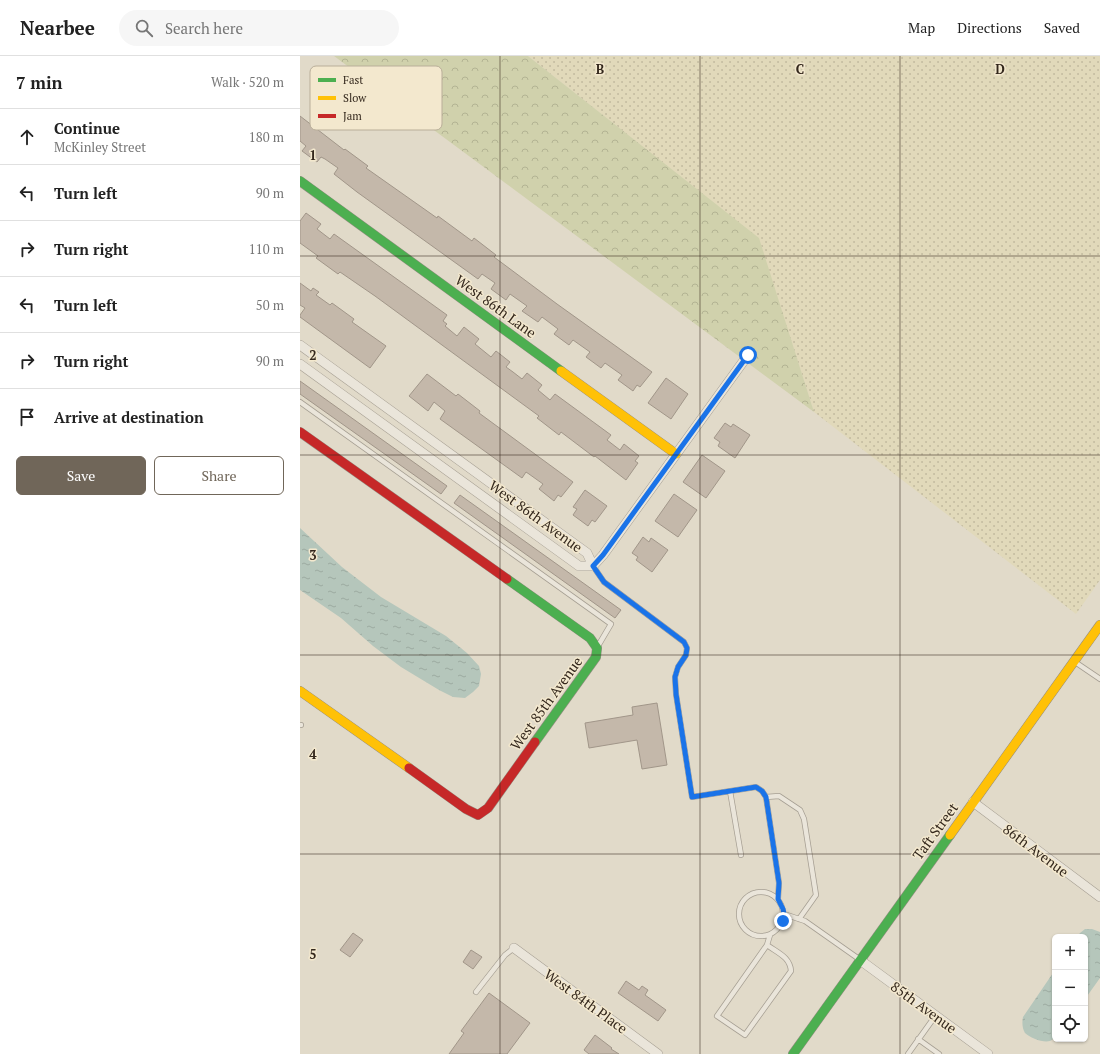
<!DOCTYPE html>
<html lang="en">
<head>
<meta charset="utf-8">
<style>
  :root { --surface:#fff; --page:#f6f6f6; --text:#222; --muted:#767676; --line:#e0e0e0; --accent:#706659 }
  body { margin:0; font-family:"PT Serif",serif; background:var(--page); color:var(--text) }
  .controls { position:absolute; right:12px; bottom:12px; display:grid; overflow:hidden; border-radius:6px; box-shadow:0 1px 3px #0004 }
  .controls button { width:36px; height:36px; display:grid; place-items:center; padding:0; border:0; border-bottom:1px solid var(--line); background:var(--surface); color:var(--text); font:20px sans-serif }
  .stop { position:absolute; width:12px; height:12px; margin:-9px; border:3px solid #1a73e8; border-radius:50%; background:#fff }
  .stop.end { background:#1a73e8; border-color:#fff; box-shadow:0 1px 4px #0008 }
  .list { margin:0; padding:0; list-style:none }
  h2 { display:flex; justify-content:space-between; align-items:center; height:52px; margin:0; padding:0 16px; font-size:17px }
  h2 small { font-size:13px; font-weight:400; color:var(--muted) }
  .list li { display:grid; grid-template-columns:26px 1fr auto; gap:12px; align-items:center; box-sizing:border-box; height:56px; padding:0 16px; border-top:1px solid var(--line) }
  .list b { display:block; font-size:15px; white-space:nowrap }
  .list p { margin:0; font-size:13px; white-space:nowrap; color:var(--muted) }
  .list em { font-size:13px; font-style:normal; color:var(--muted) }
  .actions { display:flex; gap:8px; padding:12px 16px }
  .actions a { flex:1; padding:9px 0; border:1px solid var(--accent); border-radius:6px; text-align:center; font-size:14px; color:var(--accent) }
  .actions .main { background:var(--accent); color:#fff }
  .icon { flex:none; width:22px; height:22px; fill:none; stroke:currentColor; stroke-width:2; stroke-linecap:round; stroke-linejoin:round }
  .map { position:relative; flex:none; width:800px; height:998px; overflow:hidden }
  header { display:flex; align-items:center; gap:24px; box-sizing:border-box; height:56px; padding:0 20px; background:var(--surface); border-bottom:1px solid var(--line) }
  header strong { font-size:19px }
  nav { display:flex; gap:22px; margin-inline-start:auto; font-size:14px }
  .search { width:280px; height:36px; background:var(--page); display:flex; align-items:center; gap:10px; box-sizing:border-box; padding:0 14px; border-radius:22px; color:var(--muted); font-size:15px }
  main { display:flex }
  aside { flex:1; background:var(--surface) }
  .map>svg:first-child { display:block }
  .farmland { fill:url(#farmland-dots) }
  .forest { fill:url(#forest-crowns) }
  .water { fill:url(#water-ripples) }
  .building { fill:#c4b8aa; stroke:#a19689 }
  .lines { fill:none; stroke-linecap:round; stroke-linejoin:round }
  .lane-casing { stroke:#a69f93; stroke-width:6 }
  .street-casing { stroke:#a69f93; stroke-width:10 }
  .fast-casing { stroke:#958e83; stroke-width:10 }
  .slow-casing { stroke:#958e83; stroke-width:10 }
  .jam-casing { stroke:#958e83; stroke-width:10 }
  .lane { stroke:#eae5da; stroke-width:4.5 }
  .street { stroke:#eae5da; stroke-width:9 }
  .fast { stroke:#4caf50; stroke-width:9 }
  .slow { stroke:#ffc107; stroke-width:9 }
  .jam { stroke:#c62828; stroke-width:9 }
  .route { stroke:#1a73e8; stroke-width:5 }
  .grid { fill:none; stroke:#33271c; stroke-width:1; stroke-opacity:0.55 }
  .labels { text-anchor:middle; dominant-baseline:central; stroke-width:3; stroke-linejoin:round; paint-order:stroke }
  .street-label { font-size:14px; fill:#33271c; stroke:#f3e8ce }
  .key { fill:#f3e8ce; stroke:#b9ae99; stroke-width:1 }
  .key-label { font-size:11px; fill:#33271c }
  .grid-label { font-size:13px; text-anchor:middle; font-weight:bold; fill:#33271c; stroke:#f3e8ce; stroke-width:3; stroke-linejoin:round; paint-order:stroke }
</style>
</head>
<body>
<header>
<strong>Nearbee</strong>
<div class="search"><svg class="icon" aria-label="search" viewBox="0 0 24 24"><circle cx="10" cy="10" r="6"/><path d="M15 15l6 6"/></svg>Search here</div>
<nav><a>Map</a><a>Directions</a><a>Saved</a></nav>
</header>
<main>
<aside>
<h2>7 min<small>Walk · 520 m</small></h2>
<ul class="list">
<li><svg class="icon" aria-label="ahead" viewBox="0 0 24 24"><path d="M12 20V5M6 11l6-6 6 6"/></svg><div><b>Continue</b><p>McKinley Street</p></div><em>180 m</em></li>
<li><svg class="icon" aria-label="left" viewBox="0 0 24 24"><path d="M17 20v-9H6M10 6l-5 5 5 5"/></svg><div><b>Turn left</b></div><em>90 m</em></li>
<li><svg class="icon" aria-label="right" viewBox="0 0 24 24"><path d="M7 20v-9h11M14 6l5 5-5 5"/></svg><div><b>Turn right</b></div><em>110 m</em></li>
<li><svg class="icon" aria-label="left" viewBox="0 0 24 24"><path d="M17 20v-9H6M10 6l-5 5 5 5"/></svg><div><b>Turn left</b></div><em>50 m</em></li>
<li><svg class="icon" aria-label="right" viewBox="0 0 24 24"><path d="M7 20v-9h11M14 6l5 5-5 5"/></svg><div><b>Turn right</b></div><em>90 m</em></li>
<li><svg class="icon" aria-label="arrive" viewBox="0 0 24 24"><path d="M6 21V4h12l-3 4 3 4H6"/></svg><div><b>Arrive at destination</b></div></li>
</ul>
<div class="actions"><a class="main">Save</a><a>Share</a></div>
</aside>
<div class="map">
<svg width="800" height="998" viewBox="0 0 800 998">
  <defs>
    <pattern id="farmland-dots" width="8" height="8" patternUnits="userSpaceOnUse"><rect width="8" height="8" fill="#e1d9ba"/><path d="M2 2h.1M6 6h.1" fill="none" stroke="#c2ba9f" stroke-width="1.8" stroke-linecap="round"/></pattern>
    <pattern id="forest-crowns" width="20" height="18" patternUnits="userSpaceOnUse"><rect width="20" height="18" fill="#d0d1ac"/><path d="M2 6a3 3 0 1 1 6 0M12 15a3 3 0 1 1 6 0" fill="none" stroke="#b3b393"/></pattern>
    <pattern id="water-ripples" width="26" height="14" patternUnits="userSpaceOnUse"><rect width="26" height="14" fill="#b5c6bb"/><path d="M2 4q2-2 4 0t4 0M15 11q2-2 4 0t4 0" fill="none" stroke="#9caaa0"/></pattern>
  </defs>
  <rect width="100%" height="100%" fill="#e1dac9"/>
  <path class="farmland" d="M228,0H800V524L776,558L514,356L458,182Z"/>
  <path class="forest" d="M34,0H228L459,182L514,356Z"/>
  <path class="water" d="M0,472L42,511L81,541L146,580L167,597L179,610L181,618L179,630L173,636L165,642L153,641L139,634L101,611L73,590L41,562L0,534Z
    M785,873H792L800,876V922L785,943V881H777L780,877Z
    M755,914V981C754,982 751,985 750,985C743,987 730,982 725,977C722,972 722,966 723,961Z"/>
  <path class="building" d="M0,60L44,94L45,93L68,110L66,112L137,162L138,160L172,185L174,182L196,199L194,201L257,248L352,316L340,331L337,329L333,335L318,324L322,319L305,307L301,312L286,301L290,296L273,284L269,289L254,278L258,273L242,261L238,266L222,255L227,250L210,238L206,244L191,233L195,227L182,218L178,223L57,136L34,118L38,112L25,103L21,101L17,106L2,95L6,90L0,85Z
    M6,157L21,168L17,173L30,183L34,178L147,259L143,265L147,268L145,270L157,280L164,271L179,283L175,288L191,301L196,295L210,306L206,311L213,316L222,323L227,317L242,329L238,334L250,344L255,338L311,379L307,384L320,394L324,388L339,400L335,405L338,407L326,424L295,400L294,401L261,376L259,379L237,362L239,360L75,240L40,216L38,218L16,202L18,200L0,187V165Z
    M0,227L11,235L13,232L19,236L16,239L30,249L32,247L54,263L52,266L86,290L70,312L0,261V259L5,252L0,249Z
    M127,318L156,340L158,338L180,355L179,357L273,426L261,441L258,439L254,445L239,433L243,428L229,418L226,416L222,422L140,363L145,355L134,346L128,355L109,340Z
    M366,322L388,338L371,363L348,347Z
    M0,325L147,430L141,438L0,338Z
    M425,367L431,371L433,368L450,379L435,402L418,390L420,386L414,382Z
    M402,399L425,415L406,442L383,426Z
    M285,434L307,450L295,466L292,464L288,470L273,459L277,453L273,451Z
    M374,438L397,454L378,481L355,465Z
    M160,439L321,554L315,562L154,447Z
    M343,481L349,486L351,482L368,494L352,516L336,504L338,501L332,497Z
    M357,647L367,709L342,713L337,684L289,692L285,667L333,659L332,651Z
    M53,877L63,884L50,901L40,894Z
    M171,894L182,901L173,913L163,906Z
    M326,925L339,934L342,930L348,934L345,939L366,954L358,965L318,937Z
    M189,937L230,967L207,998H149L164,977L161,975Z
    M295,979L312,992L311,993L319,998H289L284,994Z"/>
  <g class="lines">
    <defs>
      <path id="lane" d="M0,346L311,568L298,590
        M293,510L304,526L384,586L387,592L386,599L378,611L375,621L376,638L392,741L456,731L462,735L466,741L479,827L478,843
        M775,606L800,623
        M0,669H1
        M430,735L441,799
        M466,741L479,740L500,754L504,763L516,839L499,863
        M439 858a22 22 0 1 1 44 0a22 22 0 1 1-44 0Z
        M484,858L505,865L559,903
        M467,889C478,897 490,901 491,915L445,979L417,960L467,889L470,879
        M176,936L205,899L214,892
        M618,983L639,998
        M608,998L636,959"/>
      <path id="street" d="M0,289L287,497L293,510
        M0,308L279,510H293
        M293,510L303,499L448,299
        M673,746L800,841
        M214,892L358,998
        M560,904L688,998"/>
      <path id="fast" d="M0,125L261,315
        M207,523L290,582L297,592L296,601L235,686
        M493,998L650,779"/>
      <path id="slow" d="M261,315L376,398
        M0,635L109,712
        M650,779L800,569"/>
      <path id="jam" d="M0,376L207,523
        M109,712L166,753L178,759L188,752L235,686"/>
    </defs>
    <use href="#lane" class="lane-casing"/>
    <use href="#street" class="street-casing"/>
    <use href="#fast" class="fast-casing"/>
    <use href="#slow" class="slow-casing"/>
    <use href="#jam" class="jam-casing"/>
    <use href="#lane" class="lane"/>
    <use href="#street" class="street"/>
    <use href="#fast" class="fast"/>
    <use href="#slow" class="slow"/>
    <use href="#jam" class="jam"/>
  </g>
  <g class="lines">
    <path class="route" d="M448,299L303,499L293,510L304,526L384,586L387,592L386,599L378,611L375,621L376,638L392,741L456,731L462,735L466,741L479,827L478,843L483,853L484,858L483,865"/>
  </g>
  <path class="grid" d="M200,0V998M400,0V998M600,0V998M0,200H800M0,399H800M0,599H800M0,798H800"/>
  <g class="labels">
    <g class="street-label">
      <text transform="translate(196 250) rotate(36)">West 86th Lane</text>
      <text transform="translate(236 460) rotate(36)">West 86th Avenue</text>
      <text transform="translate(246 647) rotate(-54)">West 85th Avenue</text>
      <text transform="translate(635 775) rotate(-54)">Taft Street</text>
      <text transform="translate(736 794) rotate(37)">86th Avenue</text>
      <text transform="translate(286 945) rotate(36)">West 84th Place</text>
      <text transform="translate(624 951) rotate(36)">85th Avenue</text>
    </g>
  </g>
  <rect x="10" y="10" width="132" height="64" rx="6" class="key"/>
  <rect x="18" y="22" width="18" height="4" fill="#4caf50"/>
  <rect x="18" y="40" width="18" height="4" fill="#ffc107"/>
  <rect x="18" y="58" width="18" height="4" fill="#c62828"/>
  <g class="key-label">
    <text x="43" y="28">Fast</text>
    <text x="43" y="46">Slow</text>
    <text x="43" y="64">Jam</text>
  </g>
  <g class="grid-label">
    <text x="300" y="18">B</text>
    <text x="500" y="18">C</text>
    <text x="700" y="18">D</text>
    <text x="13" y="104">1</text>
    <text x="13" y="304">2</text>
    <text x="13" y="504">3</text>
    <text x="13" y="703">4</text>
    <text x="13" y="903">5</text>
  </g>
</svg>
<div class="controls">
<button>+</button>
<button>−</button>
<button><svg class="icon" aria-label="locate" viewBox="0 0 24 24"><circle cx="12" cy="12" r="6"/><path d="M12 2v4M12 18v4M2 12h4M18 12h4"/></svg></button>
</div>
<div class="stop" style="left:448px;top:299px"></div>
<div class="stop end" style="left:483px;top:865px"></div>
</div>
</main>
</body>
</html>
